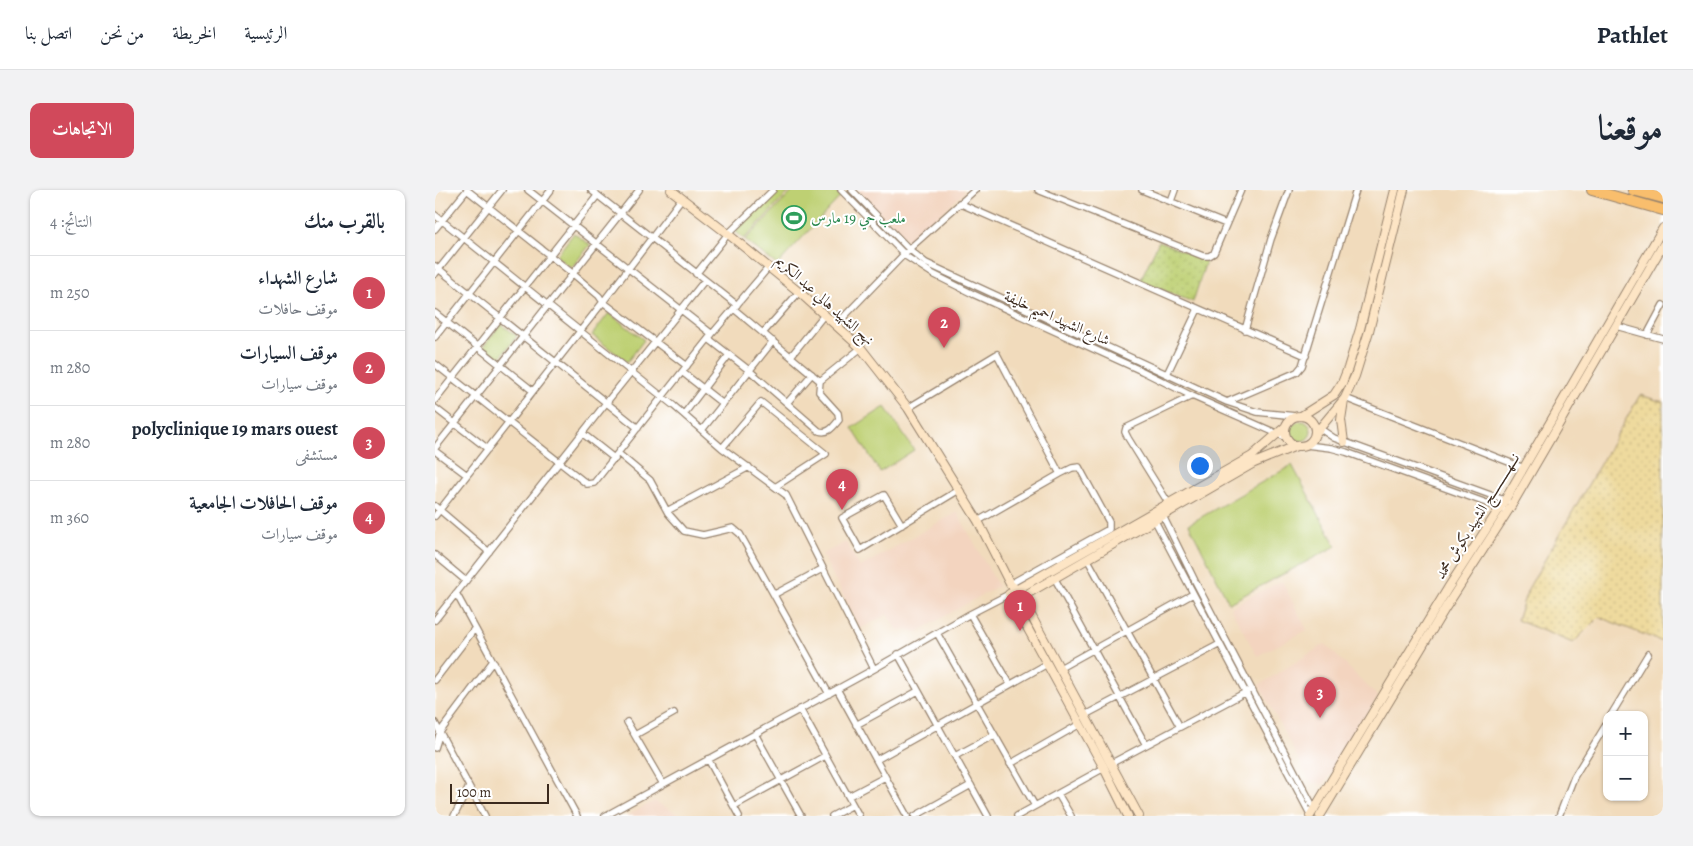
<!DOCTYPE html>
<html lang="ar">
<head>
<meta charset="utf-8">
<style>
  :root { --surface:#fff; --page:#f2f2f3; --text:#1f2937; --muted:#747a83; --line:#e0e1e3; --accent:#d1495b }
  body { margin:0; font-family:Alegreya,Amiri,serif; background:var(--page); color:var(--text); direction:rtl }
  .controls { position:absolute; right:15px; bottom:15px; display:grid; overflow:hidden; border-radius:10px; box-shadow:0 1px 4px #0004 }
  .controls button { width:45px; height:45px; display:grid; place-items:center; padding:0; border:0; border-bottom:1px solid var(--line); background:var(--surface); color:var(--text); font:25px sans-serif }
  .scale { position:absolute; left:15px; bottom:12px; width:99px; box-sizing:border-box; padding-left:5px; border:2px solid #3b2a1e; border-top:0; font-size:14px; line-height:18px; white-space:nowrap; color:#3b2a1e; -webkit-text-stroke:4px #fff; paint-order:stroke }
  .you { position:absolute; left:764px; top:275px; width:18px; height:18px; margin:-12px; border:4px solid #fff; border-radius:50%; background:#1a73e8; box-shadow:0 0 0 8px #1a73e833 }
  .badge { display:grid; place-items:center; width:32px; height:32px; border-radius:50%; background:var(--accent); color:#fff; font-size:16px; font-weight:700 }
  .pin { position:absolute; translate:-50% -41px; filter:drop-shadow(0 1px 2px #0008) }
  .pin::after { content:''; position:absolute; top:26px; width:18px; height:15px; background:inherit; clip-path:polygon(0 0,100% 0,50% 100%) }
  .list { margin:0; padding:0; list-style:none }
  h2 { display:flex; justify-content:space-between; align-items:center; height:65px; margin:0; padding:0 20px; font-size:21px }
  h2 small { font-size:16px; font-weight:400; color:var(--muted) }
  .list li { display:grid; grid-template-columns:32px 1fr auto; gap:15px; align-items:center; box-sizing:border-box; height:75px; padding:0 20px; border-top:1px solid var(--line) }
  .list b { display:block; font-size:19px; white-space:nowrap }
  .list p { margin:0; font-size:16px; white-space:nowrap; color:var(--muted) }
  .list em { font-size:16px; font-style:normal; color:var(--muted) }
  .map { position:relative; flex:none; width:1228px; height:626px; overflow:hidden; direction:ltr; border-radius:10px }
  header { display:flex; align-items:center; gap:30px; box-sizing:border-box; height:70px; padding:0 25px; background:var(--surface); border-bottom:1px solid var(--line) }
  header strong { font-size:24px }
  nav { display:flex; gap:28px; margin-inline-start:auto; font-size:18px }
  .intro { display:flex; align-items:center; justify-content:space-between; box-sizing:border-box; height:120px; padding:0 30px }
  h1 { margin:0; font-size:35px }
  .button { padding:12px 22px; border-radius:10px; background:var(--accent); color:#fff; font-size:18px; font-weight:700 }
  main { display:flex; gap:30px; padding:0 30px }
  aside { flex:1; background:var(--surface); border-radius:10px; box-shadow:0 1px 4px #0004 }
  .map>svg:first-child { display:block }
  .built { fill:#f3d4bf }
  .green { fill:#bed073; stroke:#7c7d48 }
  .sand { fill:url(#sand-dots); stroke:#94825e }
  .park { fill:url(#park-dots); stroke:#7c7d48 }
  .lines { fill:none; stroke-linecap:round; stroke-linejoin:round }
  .street-casing { stroke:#96826d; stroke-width:8 }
  .secondary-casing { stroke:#96826d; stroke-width:10 }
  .highway-casing { stroke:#96826d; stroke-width:12 }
  .street { stroke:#fff; stroke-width:5.5 }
  .secondary { stroke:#fde5c5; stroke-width:8 }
  .highway { stroke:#f9be6d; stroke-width:10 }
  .labels { text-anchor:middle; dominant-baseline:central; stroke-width:4; stroke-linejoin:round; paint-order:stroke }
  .leisure-label { font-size:15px; fill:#27864d; stroke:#fff; text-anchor:start }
  .street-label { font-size:15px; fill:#3b2a1e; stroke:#fff }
</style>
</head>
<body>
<header>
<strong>Pathlet</strong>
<nav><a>الرئيسية</a><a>الخريطة</a><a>من نحن</a><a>اتصل بنا</a></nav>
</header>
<div class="intro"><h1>موقعنا</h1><a class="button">الاتجاهات</a></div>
<main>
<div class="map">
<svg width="1228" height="626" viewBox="0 0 1228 626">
  <defs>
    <pattern id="sand-dots" width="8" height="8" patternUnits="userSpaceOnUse" patternTransform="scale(1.25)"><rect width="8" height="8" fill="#eeda9e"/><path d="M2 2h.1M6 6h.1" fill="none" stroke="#cdbb88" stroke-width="1.8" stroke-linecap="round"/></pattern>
    <pattern id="park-dots" width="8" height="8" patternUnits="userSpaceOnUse" patternTransform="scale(1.25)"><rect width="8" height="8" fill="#bed073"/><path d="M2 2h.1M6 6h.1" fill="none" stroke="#a4b363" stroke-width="1.8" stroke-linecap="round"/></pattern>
  </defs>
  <rect width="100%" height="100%" fill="#fff"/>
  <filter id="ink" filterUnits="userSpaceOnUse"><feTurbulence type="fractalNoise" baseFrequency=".02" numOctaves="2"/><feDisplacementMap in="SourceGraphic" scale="10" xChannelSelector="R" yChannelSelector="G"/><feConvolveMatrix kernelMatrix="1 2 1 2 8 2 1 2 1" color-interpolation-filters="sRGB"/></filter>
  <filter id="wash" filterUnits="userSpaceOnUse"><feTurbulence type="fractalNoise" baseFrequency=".0096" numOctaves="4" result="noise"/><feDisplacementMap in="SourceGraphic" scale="20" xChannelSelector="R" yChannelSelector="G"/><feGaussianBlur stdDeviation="1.12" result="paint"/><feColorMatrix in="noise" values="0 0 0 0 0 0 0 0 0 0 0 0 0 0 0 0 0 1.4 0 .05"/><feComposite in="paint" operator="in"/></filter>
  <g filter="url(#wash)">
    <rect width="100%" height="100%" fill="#f1dbbc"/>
    <path class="built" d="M422,0H527L529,3L474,52Z
      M522,322L563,396L482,442L462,439L452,424L425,439L387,364L411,352L425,377Z
      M847,391L872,440L822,466L795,417Z
      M890,454L943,507L889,594L876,593L824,495Z
      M219,611L247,626H191Z"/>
    <path class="green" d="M341,0H356L309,49L300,41Z
      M359,0H399L406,6L342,75L310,50Z
      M139,43L155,55L136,78L121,66Z
      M174,123L209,150L192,172L157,145Z
      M66,134L82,146L64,169L48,157Z
      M450,217L479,260L445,282L417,238Z
      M856 241a10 10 0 1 1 20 0a10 10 0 1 1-20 0Z
      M857,275L901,356L794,413L754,334Z"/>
    <path class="sand" d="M1205,205L1228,212V452L1164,427L1138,453L1082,430L1093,399Z"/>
    <path class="park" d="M724,51L771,71L758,112L705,91Z"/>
  </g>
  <g filter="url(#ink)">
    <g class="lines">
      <defs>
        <path id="street" d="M32,0L137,83L164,106L168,112L252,176
          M93,0L277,144
          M156,0L302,115
          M406,0L472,67L498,84L538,104L707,181L757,206L850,247
          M417,0L474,59L491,73L792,212L822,222L861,226
          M603,0L768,66H774L779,63L806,0
          M707,0L791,34
          M736,11L740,0
          M524,13L871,166
          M0,25L239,216L287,258L351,305L439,479
          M0,39L32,0
          M0,76L203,238
          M0,84L67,0
          M261,84L293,44L338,0
          M299,119L385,191
          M0,123L98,201
          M401,135L474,59L540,0
          M1181,136L1228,149
          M810,140L836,49L854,0
          M328,143L364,102
          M1212,145L1228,115
          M0,147L116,0
          M274,149L315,181L384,241C394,244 398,237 404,230L403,223L384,202L385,191L426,158
          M356,166L389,125
          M0,174L152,294L159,293L277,144L333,78
          M247,182L288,214
          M732,184L763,119
          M910,208L1089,278
          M0,210L162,6
          M792,212L862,182L867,176L921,0
          M352,213L377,184
          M0,218L53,259
          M473,218L562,164L625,284L543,331
          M249,224L294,165
          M878,234L899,248L1072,311
          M267,240L338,151
          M147,243L180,269
          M871,255L896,258L911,262L1068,319
          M0,258L204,0
          M287,258L326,212L391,264L340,297
          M0,261L32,285
          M184,264L215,290L233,323L249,341L268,345L298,338L305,344L394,504
          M734,314L693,248L690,242L691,238L757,206
          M0,316L54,362
          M232,321L314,277
          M0,326L168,112L247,8
          M728,326L760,391L880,620
          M720,331L876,626
          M467,335L449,305L407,328L425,360L524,300
          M0,365L31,391
          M653,370L745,537
          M620,389L711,555
          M575,394L674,339V332L644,277L637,278L625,284
          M21,403L142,626
          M340,404L387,379
          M535,424L575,494
          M0,430L171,213L270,90
          M502,443L600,616
          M463,464L553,626
          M625,478L758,404
          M0,490L40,438
          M402,499L472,626
          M365,519L424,626
          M650,525L785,454
          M1176,525L1213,464
          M192,532L228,594
          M0,533L50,626
          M421,535L483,501
          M320,544L366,626
          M200,545L239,523
          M0,558L5,542L58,471
          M520,566L559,545
          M273,569L304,626
          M441,570L612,474
          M677,573L813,501
          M575,574L645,534
          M623,604L636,626
          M414,606L450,587
          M299,616L390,566
          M19,626L34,597
          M170,626L439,479L535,424L574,404
          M397,626L418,615
          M480,626L536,595
          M582,626L669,578
          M1124,626L1139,587L1172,533"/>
        <path id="secondary" d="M236,0L293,44L364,102L426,158L473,218L543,331L575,394L583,401L704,626
          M850 241a15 15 0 1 1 30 0a15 15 0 1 1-30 0Z
          M866,226L899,205L907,193L913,178L925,139L960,0
          M880,244L910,208L920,186L934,141L969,0
          M909,252L906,230L909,210
          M574,404L817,266L850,237
          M576,408L669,578L693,626
          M578,412L819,273L861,256
          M875,626L1013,398L1070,310L1228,38
          M885,626L1011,417L1078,313L1228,55"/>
        <path id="highway" d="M1157,0L1228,20
          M1198,0L1228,8"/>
      </defs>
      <use href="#street" class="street-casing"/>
      <use href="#secondary" class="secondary-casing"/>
      <use href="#highway" class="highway-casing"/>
      <use href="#street" class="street"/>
      <use href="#secondary" class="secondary"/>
      <use href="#highway" class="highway"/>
    </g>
  </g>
  <defs>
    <symbol id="stadium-ring" viewBox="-11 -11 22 22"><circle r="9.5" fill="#fff" stroke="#2e9e5b" stroke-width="1.5"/><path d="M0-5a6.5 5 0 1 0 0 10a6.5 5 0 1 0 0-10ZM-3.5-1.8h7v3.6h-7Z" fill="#2e9e5b"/></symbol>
  </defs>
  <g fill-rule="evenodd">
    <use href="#stadium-ring" x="345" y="14" width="28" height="28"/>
  </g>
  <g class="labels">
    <g class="leisure-label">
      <text x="376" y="28">ملعب حي 19 مارس</text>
    </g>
    <g class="street-label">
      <text transform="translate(390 110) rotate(42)">نهج الشهيد هالي عبد الكريم</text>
      <text transform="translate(622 128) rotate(24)">شارع الشهيد احميم خليفة</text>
      <text transform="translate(1042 326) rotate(-58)">نـــهـــــــــــج الشهيد بكوش محمد</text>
    </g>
  </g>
</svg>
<div class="controls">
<button>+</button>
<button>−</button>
</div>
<div class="scale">100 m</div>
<div class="you"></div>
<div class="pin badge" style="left:585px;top:441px">1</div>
<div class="pin badge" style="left:509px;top:158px">2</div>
<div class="pin badge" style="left:885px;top:528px">3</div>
<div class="pin badge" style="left:407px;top:320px">4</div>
</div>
<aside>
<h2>بالقرب منك<small>النتائج: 4</small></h2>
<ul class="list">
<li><span class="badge">1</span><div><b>شارع الشهداء</b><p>موقف حافلات</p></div><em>250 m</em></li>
<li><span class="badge">2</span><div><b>موقف السيارات</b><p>موقف سيارات</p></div><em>280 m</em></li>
<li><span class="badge">3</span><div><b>polyclinique 19 mars ouest</b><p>مستشفى</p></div><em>280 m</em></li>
<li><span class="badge">4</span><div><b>موقف الحافلات الجامعية</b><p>موقف سيارات</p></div><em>360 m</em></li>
</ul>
</aside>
</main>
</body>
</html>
